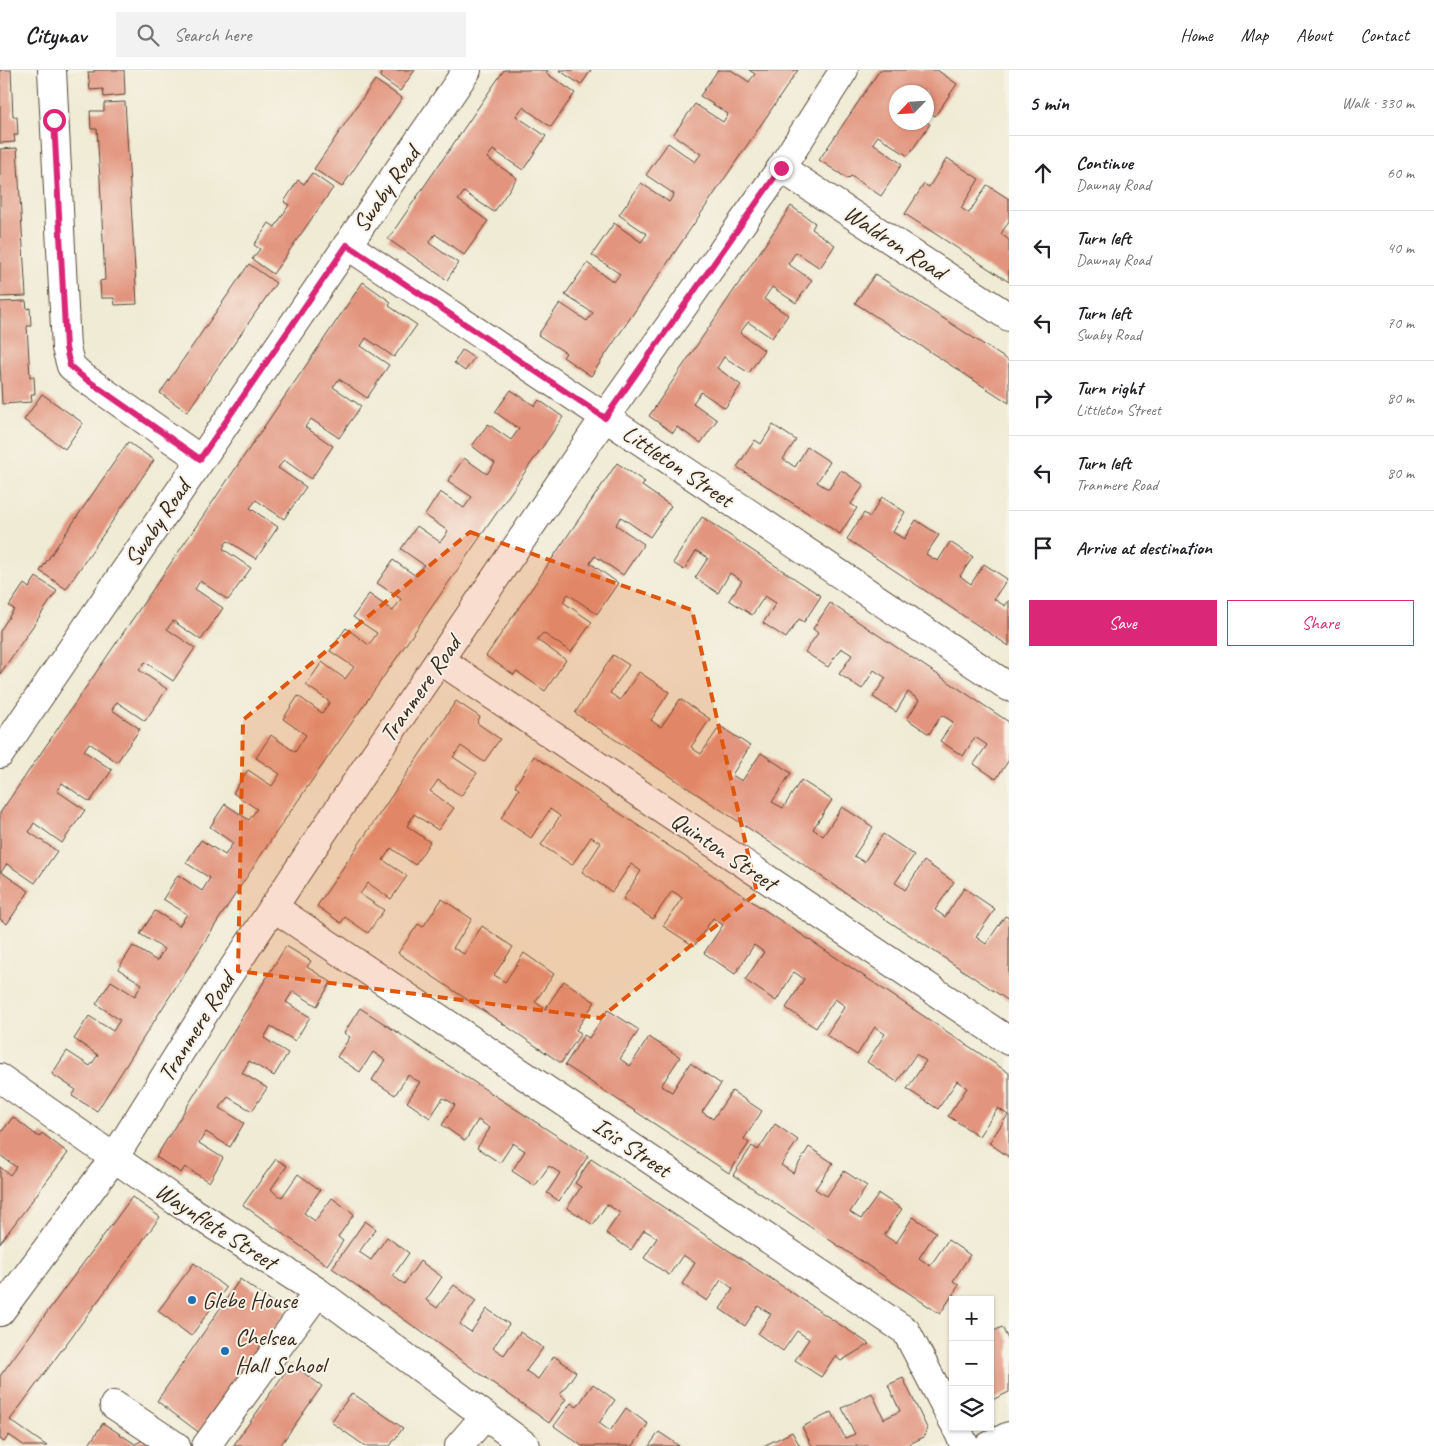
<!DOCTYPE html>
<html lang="en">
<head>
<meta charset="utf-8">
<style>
  :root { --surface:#fff; --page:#f2f2f2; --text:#202124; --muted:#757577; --line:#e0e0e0; --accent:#db2777 }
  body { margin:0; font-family:Caveat,sans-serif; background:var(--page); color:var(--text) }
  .controls { position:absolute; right:15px; bottom:15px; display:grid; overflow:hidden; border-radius:0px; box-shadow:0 1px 4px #0004 }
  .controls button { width:45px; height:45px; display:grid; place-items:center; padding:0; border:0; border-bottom:1px solid var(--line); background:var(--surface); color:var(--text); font:25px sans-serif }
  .compass { position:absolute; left:889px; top:15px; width:45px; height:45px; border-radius:50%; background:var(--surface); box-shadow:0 1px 4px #0004; rotate:245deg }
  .stop { position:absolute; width:15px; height:15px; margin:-11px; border:4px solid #db2777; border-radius:50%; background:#fff }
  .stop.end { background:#db2777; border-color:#fff; box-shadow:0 1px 5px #0008 }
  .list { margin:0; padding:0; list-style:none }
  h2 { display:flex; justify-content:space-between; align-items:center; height:65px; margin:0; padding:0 20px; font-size:21px }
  h2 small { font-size:16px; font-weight:400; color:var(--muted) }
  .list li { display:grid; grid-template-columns:32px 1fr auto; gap:15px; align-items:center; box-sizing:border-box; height:75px; padding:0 20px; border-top:1px solid var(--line) }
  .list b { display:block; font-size:19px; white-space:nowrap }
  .list p { margin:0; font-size:16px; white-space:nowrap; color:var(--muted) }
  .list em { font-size:16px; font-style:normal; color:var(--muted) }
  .actions { display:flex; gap:10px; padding:15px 20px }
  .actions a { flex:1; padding:11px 0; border:1px solid var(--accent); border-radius:0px; text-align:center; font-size:18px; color:var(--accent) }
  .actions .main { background:var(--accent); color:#fff }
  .icon { flex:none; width:28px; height:28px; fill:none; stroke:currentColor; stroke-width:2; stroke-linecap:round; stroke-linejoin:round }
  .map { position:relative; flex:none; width:1009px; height:1376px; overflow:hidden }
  header { display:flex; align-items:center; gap:30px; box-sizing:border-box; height:70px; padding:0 25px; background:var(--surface); border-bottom:1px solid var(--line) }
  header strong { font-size:24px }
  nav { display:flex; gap:28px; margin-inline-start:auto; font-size:18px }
  .search { width:350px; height:45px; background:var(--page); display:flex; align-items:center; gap:12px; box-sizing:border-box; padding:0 18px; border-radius:0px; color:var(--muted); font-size:19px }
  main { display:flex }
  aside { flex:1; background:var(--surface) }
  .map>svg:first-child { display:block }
  .building { fill:#e2947e }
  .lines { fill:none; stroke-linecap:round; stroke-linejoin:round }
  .street-casing { stroke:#564739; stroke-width:30 }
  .primary-casing { stroke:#564739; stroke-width:30 }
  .street { stroke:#fff; stroke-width:28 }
  .primary { stroke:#fff; stroke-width:28 }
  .route { stroke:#db2777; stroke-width:6 }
  .marked { fill:#df570d; fill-opacity:0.2; stroke:#df570d; stroke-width:4; stroke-dasharray:10 6; stroke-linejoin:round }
  .poi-dot { fill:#1f6fb2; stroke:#f7f3e8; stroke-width:2 }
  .labels { text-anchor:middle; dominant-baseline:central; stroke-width:4; stroke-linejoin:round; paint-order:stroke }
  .street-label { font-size:24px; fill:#3b2a1e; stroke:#f7f3e8 }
  .poi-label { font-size:24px; fill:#3b2a1e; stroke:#f7f3e8; text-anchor:start }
</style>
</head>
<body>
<header>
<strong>Citynav</strong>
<div class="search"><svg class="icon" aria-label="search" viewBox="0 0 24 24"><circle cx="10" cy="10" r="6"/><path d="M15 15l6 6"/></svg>Search here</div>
<nav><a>Home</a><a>Map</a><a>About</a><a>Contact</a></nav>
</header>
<main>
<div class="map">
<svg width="1009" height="1376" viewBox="0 0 1009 1376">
  <rect width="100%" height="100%" fill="#f7f3e8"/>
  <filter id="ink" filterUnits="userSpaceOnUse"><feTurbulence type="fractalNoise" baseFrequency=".02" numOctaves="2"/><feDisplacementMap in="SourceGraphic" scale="10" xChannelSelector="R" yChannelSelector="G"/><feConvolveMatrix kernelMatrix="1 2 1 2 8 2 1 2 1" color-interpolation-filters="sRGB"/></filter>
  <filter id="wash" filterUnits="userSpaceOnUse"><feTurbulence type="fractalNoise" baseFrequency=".0096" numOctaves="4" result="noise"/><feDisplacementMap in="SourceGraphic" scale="20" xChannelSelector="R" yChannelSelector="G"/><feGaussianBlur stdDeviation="1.12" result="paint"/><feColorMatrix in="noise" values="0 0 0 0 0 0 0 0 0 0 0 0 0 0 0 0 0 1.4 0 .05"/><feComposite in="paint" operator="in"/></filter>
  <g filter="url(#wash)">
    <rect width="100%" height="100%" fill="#f0ebd4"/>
    <g id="blocks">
      <path class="building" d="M0,0H11L13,47H17L18,65H14L15,72L0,73Z
        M94,0H124L125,25L104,27L103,19L90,20L88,2H94Z
        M384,0H415L400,21L380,7Z
        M504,0H548L546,3L575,23L551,57L523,37L516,46L546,66L523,100L493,80L487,88L517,108L494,142L464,122L458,130L488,151L464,185L435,164L432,169L429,173L458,193L447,210L388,169Z
        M559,0H591L581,15Z
        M718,0H731L749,12L755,4L749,0H798L591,306L563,287L566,283L538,265L560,233L587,251L593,243L565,225L587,193L614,212L620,204L592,185L614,153L641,172L647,164L619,145L641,113L669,132L674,124L646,105L668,73L695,92L701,84L673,65L695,34L723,52L728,44L700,26Z
        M880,0H937L957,14L935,46L926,40V22H896V52H927L930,54L908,86L878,66L873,73L902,94L881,126L851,106L848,109L819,90Z
        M375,10L402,28L342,117L314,99Z
        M125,32L137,234L115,235L114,228H101L100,211L105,210L100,109L97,59H91L90,41H104V33Z
        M17,78L26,226L0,227V79Z
        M947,88L979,109L961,138L964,140L969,143L987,115L1009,129V151L1001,164L1009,170V212L905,144L924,114L929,117Z
        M312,103L333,118L273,204L252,189L260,179L254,175L269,153L275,157L289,135L284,132L298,110L304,114Z
        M791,136L815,153L812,159L835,175L820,198L796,182L788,194L812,210L796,233L772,217L764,229L788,245L772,268L748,252L740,263L764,280L749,303L724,287L717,298L741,315L725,338L701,322L693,333L717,350L701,373L677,357L673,363L649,346Z
        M249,194L276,213L187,342L160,323Z
        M875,204L1009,291V333L855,233Z
        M363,212L391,232L389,236L417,255L394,287L366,268L361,276L389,295L367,328L339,309L333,317L361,336L339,368L311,349L305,357L333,376L311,409L284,390L278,398L306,417L284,449L256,430L250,438L278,457L256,489L228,471L225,474L223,479L251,498L228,530L200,511L195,519L223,538L201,570L173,551L167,559L195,578L173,611L145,592L139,600L167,619L145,651L117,632L114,636L112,640L140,659L117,692L89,673L84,681L112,700L90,732L62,713L59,717L57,721L85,740L62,773L34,753L29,762L57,781L35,813L7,794L1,802L29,821L7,854L0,849V743Z
        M26,231L27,239L30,238L31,256H27L30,307H34L35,324H31L32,332L2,334L0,292V232Z
        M462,280L474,288L465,301L454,293Z
        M511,320L535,336L539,330L563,347L277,761L219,849L97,1041L72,1026L76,1020L52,1004L67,981L90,996L98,985L74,969L89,946L113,961L120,950L96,934L111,911L135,926L142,914L118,899L133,876L157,891L164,879L140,864L155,841L179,856L187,844L163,829L178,805L202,821L210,808L186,793L201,770L225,785L233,773L210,757L225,734L249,750L257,739L233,723L248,700L272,716L280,704L256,688L271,665L295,682L302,671L306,665L283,649L298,626L322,643L330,632L306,615L322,592L345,609L354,597L330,581L346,558L369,575L377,563L353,547L369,524L393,541L401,529L377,513L393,490L416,506L424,495L401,479L417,456L440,472L444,467L448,461L425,445L440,422L464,438L472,427L448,411L464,388L487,404L495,393L472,376L488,354L511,370L519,359L495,342Z
        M42,324L83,353L65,379L24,350Z
        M773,355L796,370L783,389L795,397L807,377L830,392L817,412L823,416L829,419L841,400L864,415L851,434L857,438L840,464L737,397L755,370L761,374Z
        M128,372L154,390L66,519L40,501Z
        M617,393L645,412L642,416L671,436L650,467L621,447L618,451L616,455L644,474L623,505L595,486L590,493L618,513L597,544L568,524L563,532L592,552L571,582L543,563L540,566L537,570L566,590L545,621L516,601L514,605L486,586Z
        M882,427L905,442L893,462L904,469L916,450L939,465L926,484L932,488L938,491L950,472L973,487L960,506L971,514L984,494L1007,509L994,529L1005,536L1009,530V576L847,469L864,443L870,447Z
        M702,447L821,526L804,552L799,549L786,568L763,553L776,533L765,526L752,545L729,530L742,511L730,503L718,523L695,508L708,488L702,484L696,481L684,500L673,493Z
        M36,507L57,521L0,604V561L14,539L9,536L24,514L29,518Z
        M830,533L1009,652V690L996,709L974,694L987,675L975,667L963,686L940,671L953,652L942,645L929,664L907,649L919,630L908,622L896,642L873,627L886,608L874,600L862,619L839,604L852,585L841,578L828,597L805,582L818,563L813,559Z
        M613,585L629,595L610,623L620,630L639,602L669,622L651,650L656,654L661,657L680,629L710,649L691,677L696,681L701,684L720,656L750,676L732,705L742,711L761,683L791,703L772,732L783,738L801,710L832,730L813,759L823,766L842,737L858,747L873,757L854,786L864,792L883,764L914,785L895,813L900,816L905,820L924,791L954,812L935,840L945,847L964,818L995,839L976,867L986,874L1005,846L1009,848V931L575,643Z
        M456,631L480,647L477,653L500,669L484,692L461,676L453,687L477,703L461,726L438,710L434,716L430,721L454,738L438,760L414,744L407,756L430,772L415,795L391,778L383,790L407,806L391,829L368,813L360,824L384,840L368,863L345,847L341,853L317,836Z
        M534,686L1009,1003V1087L989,1073L1008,1045L998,1038L979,1066L948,1046L967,1018L957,1011L938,1039L907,1019L926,991L916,984L897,1012L867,992L885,964L875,957L857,985L826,965L845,936L835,929L816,958L786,938L804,909L794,902L776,931L745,910L764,882L754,875L735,904L704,883L723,855L713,848L694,876L663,856L682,828L677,824L672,821L653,849L623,829L641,801L631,794L612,822L582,802L601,773L591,767L572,795L541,775L560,746L550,739L531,768L501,748L519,719L515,716Z
        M442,829L472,849L453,878L464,884L482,856L513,877L494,905L499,908L505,912L524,883L554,904L535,932L545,939L564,911L595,932L576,960L581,963L561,993L398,883L418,854L423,857Z
        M286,876L311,891L307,897L331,912L317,936L293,921L286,932L310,947L295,971L271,956L264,968L288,983L274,1006L249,991L242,1003L267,1018L252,1041L228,1027L224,1032L220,1038L244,1053L230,1077L206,1062L199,1073L223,1088L209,1112L185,1097L181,1103L156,1087Z
        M360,938L588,1086L559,1131L547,1123L560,1103L549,1096L535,1116L512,1101L525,1081L513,1073L500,1093L477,1078L490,1058L478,1050L465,1071L442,1055L455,1035L449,1031L443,1028L430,1048L407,1032L420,1012L414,1009L408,1005L395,1025L372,1010L385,990L373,982L360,1002L337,987L350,967L344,963Z
        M608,940L639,960L620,989L630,996L649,967L680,987L661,1016L672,1022L690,993L721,1014L702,1042L713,1049L732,1021L762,1041L744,1069L749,1073L729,1103L565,995L584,965L589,968Z
        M13,1047L39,1067L42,1063L68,1083L0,1173V1097L10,1105L16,1097L0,1085V1064Z
        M775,1054L798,1070L781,1095L793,1103L809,1077L833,1093L815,1119L821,1123L827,1126L844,1101L867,1116L850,1142L856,1146L861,1149L879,1124L902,1139L884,1165L896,1173L913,1147L936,1162L919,1188L930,1196L948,1170L970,1185L953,1211L959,1215L940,1244L733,1105L752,1076L758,1080Z
        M276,1089L287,1096L271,1119L276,1124L282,1127L298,1104L320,1120L304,1143L315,1151L332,1128L354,1144L338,1167L343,1171L327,1195L243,1135Z
        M591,1089L800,1228L869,1274L841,1291L835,1286L821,1307L795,1290L809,1269L797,1261L783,1281L758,1264L771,1244L758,1236L745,1256L720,1239L733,1219L727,1214L721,1210L707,1231L682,1214L695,1193L683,1185L669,1205L644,1188L657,1168L651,1164L644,1160L631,1180L606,1163L620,1143L607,1134L593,1155L580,1146L567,1138L581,1117L575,1113Z
        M132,1127L160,1147L10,1350L47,1376H25L9,1365L4,1372L0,1369V1306Z
        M365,1151L376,1159L359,1182L371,1190L387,1167L409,1183L393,1206L404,1214L420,1191L442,1207L426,1230L437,1238L454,1215L476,1231L460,1254L465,1258L471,1262L487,1239L509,1254L493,1278L504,1285L520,1262L543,1278L526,1301L538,1309L554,1286L576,1302L560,1325L566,1329L549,1353L332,1198Z
        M194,1193L226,1218L191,1266L158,1241Z
        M240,1209L286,1242L201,1364L157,1331Z
        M1002,1257L1009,1271V1322L990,1331V1263Z
        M291,1294L322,1316L280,1376H233Z
        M903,1308L927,1358L924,1367L905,1376H812L802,1357L832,1342L845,1368L855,1364L842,1338L872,1323L884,1349L900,1341L888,1315Z
        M593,1314L615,1330L599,1353L610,1361L626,1338L648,1354L633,1376H582L554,1356L571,1333L577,1337Z
        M352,1323L403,1358L390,1376H365L331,1352Z
        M103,1353L135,1374L147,1368L150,1376H88Z
        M659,1362L671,1370L679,1376H649Z
        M792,1362L800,1376H763L778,1369Z"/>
    </g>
  </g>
  <g filter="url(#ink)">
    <use href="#blocks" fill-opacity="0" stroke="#564739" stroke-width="1"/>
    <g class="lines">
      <defs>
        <path id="street" d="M52,0L66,278L71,296L83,307L200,389
          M781,98L1009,247
          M347,175L1009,617
          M440,590L1009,971
          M0,684L467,0
          M273,837L906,1261L953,1351
          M0,1008L176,1131L318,1222L526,1376
          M0,1242L114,1088L220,918L365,699L605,347L781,98L844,0
          M114,1335L176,1376
          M956,1357L965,1376
          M206,1376L318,1222
          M459,1376L485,1346"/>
        <path id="primary" d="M989,1376L1009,1366"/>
      </defs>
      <use href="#street" class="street-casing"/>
      <use href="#primary" class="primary-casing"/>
      <use href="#street" class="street"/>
      <use href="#primary" class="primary"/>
    </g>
  </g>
  <g class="lines" filter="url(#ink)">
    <path class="route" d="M54,50L66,278L70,296L83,307L200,389L347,175L605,348L781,98"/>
  </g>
  <path class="marked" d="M470,462L692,540L757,823L600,948L238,901L243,650Z"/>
  <g class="poi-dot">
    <circle cx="192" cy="1230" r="5"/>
    <circle cx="225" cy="1281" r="5"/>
  </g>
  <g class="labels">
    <g class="street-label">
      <text transform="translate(386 119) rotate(-55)">Swaby Road</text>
      <text transform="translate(895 172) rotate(33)">Waldron Road</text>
      <text transform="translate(678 396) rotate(34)">Littleton Street</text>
      <text transform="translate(157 453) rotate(-56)">Swaby Road</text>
      <text transform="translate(420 619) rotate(-55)">Tranmere Road</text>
      <text transform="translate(724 781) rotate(34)">Quinton Street</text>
      <text transform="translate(196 957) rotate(-58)">Tranmere Road</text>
      <text transform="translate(632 1077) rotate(34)">Isis Street</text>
      <text transform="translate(216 1156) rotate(33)">Waynflete Street</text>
    </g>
    <g class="poi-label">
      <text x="202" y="1230">Glebe House</text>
      <text x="235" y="1267">Chelsea<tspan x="235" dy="28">Hall School</tspan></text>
    </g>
  </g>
</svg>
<div class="controls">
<button>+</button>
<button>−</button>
<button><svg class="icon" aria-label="layers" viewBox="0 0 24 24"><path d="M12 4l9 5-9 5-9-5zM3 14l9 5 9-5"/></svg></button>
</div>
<svg class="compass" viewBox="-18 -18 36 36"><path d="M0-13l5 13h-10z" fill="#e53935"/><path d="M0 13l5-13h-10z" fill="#757577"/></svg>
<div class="stop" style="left:54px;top:50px"></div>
<div class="stop end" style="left:781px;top:98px"></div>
</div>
<aside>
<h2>5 min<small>Walk · 330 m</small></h2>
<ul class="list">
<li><svg class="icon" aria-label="ahead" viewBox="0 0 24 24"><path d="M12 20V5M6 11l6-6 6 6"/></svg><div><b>Continue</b><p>Dawnay Road</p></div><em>60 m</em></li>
<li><svg class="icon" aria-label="left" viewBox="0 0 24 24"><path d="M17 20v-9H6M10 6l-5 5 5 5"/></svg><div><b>Turn left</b><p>Dawnay Road</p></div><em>40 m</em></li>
<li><svg class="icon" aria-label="left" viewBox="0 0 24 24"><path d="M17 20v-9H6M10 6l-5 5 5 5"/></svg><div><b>Turn left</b><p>Swaby Road</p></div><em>70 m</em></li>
<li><svg class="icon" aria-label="right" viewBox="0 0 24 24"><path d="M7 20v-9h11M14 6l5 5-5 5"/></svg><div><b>Turn right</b><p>Littleton Street</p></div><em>80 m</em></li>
<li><svg class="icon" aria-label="left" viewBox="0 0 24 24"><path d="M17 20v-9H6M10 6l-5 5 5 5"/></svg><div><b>Turn left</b><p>Tranmere Road</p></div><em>80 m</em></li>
<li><svg class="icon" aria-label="arrive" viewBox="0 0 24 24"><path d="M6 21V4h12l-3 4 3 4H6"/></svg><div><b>Arrive at destination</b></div></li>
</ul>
<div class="actions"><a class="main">Save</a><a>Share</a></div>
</aside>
</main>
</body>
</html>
